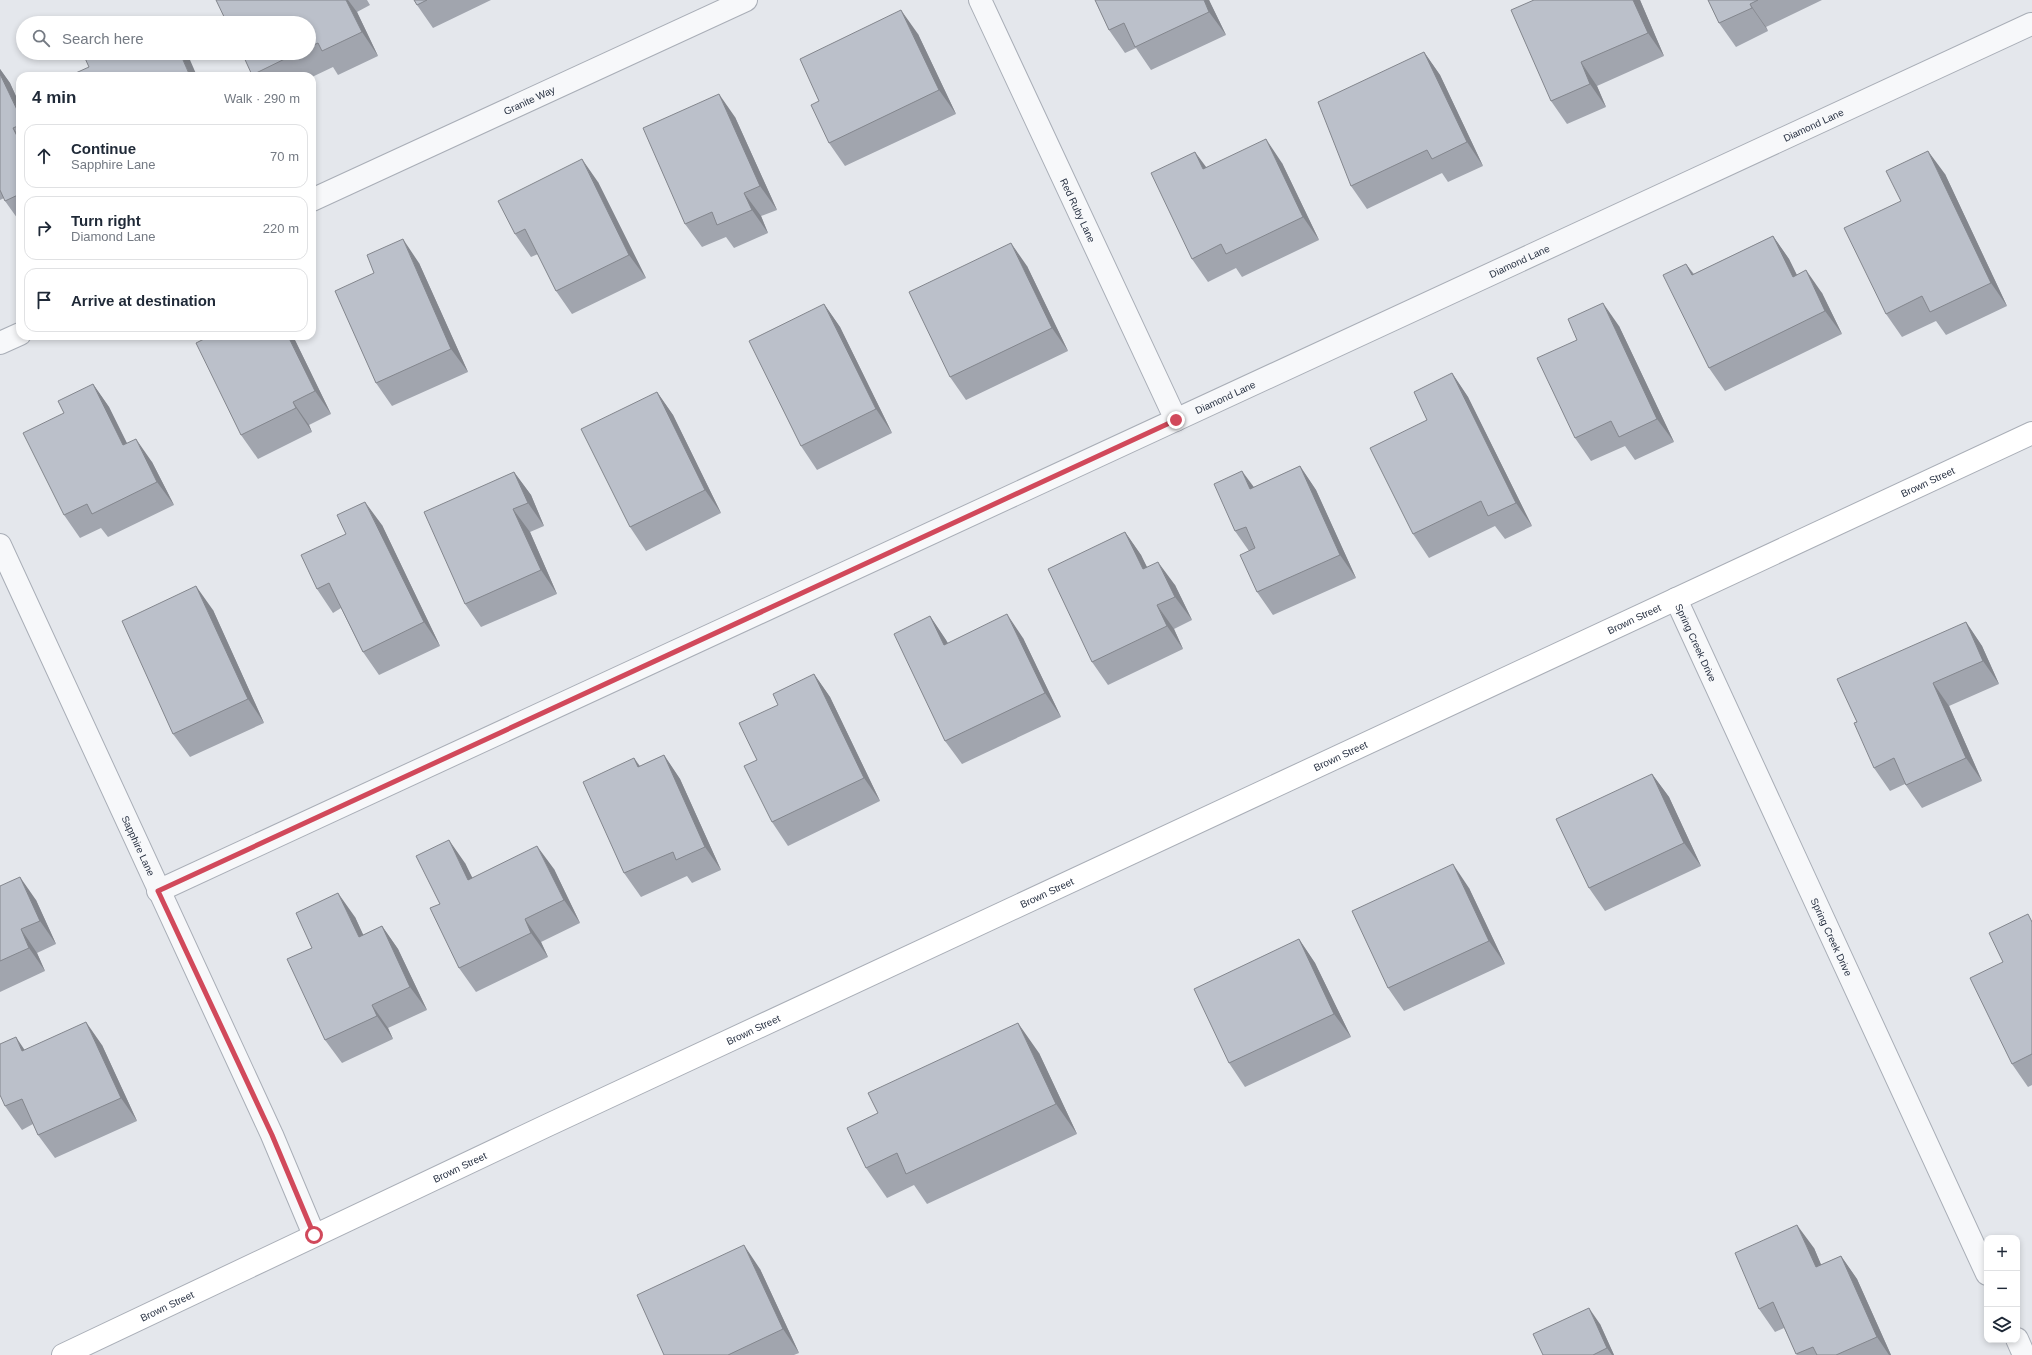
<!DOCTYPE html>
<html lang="en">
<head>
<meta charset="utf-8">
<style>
  :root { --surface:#fff; --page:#f6f6f7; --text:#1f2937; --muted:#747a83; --line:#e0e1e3 }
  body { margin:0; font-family:Helvetica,sans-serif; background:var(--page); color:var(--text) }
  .controls { position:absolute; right:12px; bottom:12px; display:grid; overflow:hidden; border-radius:8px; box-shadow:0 2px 6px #0003 }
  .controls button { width:36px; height:36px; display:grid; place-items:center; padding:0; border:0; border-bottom:1px solid var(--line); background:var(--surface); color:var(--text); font:20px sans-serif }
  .stop { position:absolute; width:12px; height:12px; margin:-9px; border:3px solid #d1495b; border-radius:50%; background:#fff }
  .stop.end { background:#d1495b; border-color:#fff; box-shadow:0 1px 4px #0008 }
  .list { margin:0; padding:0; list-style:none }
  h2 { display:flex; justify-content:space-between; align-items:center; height:52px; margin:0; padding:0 16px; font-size:17px }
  h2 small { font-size:13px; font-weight:400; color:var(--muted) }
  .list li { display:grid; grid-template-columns:26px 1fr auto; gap:12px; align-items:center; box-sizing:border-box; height:64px; margin:0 8px 8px; padding:0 8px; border:1px solid var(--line); border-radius:12px }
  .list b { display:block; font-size:15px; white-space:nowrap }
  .list p { margin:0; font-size:13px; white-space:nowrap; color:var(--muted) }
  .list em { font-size:13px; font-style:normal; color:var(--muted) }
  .icon { flex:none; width:22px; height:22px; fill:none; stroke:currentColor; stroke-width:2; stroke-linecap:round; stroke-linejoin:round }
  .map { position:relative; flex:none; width:2032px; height:1355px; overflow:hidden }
  .search { position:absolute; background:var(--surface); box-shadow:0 2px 6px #0003; left:16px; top:16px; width:300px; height:44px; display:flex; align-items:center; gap:10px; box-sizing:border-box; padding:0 14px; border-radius:22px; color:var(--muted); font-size:15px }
  .panel { position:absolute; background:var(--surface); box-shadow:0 2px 6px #0003; left:16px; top:72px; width:300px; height:268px; border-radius:12px }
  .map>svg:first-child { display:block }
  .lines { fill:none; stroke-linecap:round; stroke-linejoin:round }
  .minor-casing { stroke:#a9aeb7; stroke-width:24 }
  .secondary-casing { stroke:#a9aeb7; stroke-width:24 }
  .minor { stroke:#f7f8fa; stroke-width:22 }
  .secondary { stroke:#fff; stroke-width:22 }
  .wall { fill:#a1a5ae }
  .shaded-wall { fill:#83868d }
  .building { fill:#bbc0ca; stroke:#83868d }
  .route { stroke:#d1495b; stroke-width:5 }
  .labels { text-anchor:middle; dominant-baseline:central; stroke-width:4; stroke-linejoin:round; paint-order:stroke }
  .street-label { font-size:10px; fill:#2b3445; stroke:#f4f6f9 }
</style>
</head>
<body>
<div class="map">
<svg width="2032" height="1355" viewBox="0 0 2032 1355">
  <rect width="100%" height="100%" fill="#e4e7ec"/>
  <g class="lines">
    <defs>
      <g id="minor">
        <path id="s1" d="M980,0L1176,420"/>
        <path id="s2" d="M312,200L746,0"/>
        <path d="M0,343L20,334"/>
        <path id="s3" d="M0,545L272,1135L314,1235"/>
        <path id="s4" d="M1676,599L1987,1274"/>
        <path id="s5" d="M158,891L2031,24"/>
        <path d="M2017,1339L2024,1355"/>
      </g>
      <g id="secondary">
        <path id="s6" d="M63,1355L546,1126L2032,433"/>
      </g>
    </defs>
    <use href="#minor" class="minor-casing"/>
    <use href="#secondary" class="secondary-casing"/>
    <use href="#minor" class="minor"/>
    <use href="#secondary" class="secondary"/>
  </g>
  <path class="wall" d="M216,0H367L370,5L357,12L378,56L338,75L333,67L312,77V76H253L242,53H309V23Z
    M414,0H491L433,28L417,5Z
    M1095,0H1209L1226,35L1151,70L1136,48L1125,53L1109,30Z
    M1534,0H1640L1664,56L1597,86L1606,107L1567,124L1551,101Z
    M1708,0H1822L1766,27L1768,31L1736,47L1719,23Z
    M918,34L956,114L845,166L829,143L819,101Z
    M1424,52L1440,75L1483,166L1448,182L1442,173L1367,209L1351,186Z
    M0,69L10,83L20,105V222L5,201L4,198L0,200Z
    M735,117L777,210L761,216L768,233L734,248L726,237L702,247L685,224Z
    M1282,163L1319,240L1242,277L1236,268L1208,282L1192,259L1206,167Z
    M1945,174L2007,306L1946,335L1936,321L1902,337L1886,314L1901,201Z
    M598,182L646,278L572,314L556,291L538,254L531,257L515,234Z
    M1773,236L1789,259L1797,275L1822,293L1842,334L1725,391L1709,368L1686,264L1694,274Z
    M419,263L468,372L392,406L376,383Z
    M1027,266L1068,351L966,400L950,377Z
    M824,304L840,327L892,433L817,470L801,446Z
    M1619,326L1674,442L1635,460L1625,446L1591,461L1575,438Z
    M293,336L331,414L309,425L312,432L258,459L241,435Z
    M1452,373L1468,397L1532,526L1505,539L1495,526L1429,558L1413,534L1427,420Z
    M93,384L109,407L127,443L152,462L174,505L108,537L101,528L80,538L64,515V413Z
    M657,392L673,415L721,513L646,551L630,527Z
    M1300,466L1316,490L1356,578L1273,615L1257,592L1249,551L1235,531L1254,487Z
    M514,472L531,495L544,526L530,532L557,594L481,627L465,604Z
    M382,525L440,646L379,675L363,652L341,608L333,613L317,589L346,534Z
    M1125,532L1141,555L1147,567L1175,585L1192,620L1174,629L1183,649L1108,685L1092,662Z
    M213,610L264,723L190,757L173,734Z
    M930,616L948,643L1023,638L1061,717L962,764L945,741Z
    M1966,622L1982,646L1999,684L1949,706L1982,781L1922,808L1905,784L1890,791L1874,768Z
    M814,674L830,697L880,801L788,846L772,822L778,705Z
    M664,755L680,779L721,870L692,883L687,876L641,897L624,873L634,758L640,766Z
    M1652,774L1669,797L1701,866L1605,911L1589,888Z
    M465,863L472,878L554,869L580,923L541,942L548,957L476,992L459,968L440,904Z
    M0,886L36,900L56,944L37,953L45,971L0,992Z
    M1469,888L1505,964L1404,1011L1388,988Z
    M355,917L363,935L382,926L398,949L427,1010L388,1028L393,1039L342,1063L325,1040L312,948Z
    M2032,920V1085L2028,1087L2012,1064L2003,962Z
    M1299,939L1315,963L1351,1037L1245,1087L1229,1063Z
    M102,1045L137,1121L55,1158L38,1135L33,1124L22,1130L5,1106L24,1050Z
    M1039,1053L1077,1134L927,1204L914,1185L887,1198L866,1168Z
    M1814,1248L1821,1265L1841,1256L1857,1279L1891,1355H1797L1784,1328L1775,1332L1759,1309Z
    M760,1269L799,1353L794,1355H664Z
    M1600,1324L1614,1355H1543Z"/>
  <path class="shaded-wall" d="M346,0H348L357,12L378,56L362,32Z
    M1204,0H1209L1226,35L1209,12Z
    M1633,0H1640L1664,56L1648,33Z
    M1750,4L1766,27L1768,31L1752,8Z
    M901,10L918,34L956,114L939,90Z
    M1424,52L1440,75L1483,166L1467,142Z
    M180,53H187L197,76H190Z
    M1581,62L1597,86L1606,107L1590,84Z
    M0,69L10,83L20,105V116L0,74Z
    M719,94L735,117L777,210L760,186Z
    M13,128L20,138V142Z
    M1266,139L1282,163L1319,240L1303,217Z
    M1928,151L1945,174L2007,306L1991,283Z
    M1195,152L1212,175L1203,169Z
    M582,159L598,182L646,278L629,255Z
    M744,193L761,216L768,233L752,210Z
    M1773,236L1789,259L1809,300L1793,277Z
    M403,239L419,263L468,372L451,349Z
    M1011,243L1027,266L1068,351L1052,328Z
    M1686,264L1702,287L1692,275Z
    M1806,270L1822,293L1842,334L1825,311Z
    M1603,303L1619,326L1674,442L1657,419Z
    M824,304L840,327L892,433L876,409Z
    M288,336H293L331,414L315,391Z
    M1452,373L1468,397L1532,526L1516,503Z
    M93,384L109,407L139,468L123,445Z
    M657,392L673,415L721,513L705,490Z
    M293,402L309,425L312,432L296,408Z
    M136,439L152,462L174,505L157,482Z
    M1300,466L1316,490L1356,578L1340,555Z
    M1242,471L1259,494L1250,489Z
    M514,472L531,495L544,526L528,503Z
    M365,502L382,525L440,646L424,622Z
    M513,509L530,532L557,594L541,570Z
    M1125,532L1141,555L1159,592L1143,569Z
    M1158,562L1175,585L1192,620L1175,597Z
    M196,586L213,610L264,723L248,699Z
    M1157,605L1174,629L1183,649L1167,626Z
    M1007,614L1023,638L1061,717L1045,693Z
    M930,616L946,640L960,668L944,645Z
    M1966,622L1982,646L1999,684L1983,661Z
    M814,674L830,697L880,801L864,778Z
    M1933,683L1949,706L1982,781L1966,758Z
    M664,755L680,779L721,870L705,847Z
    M634,758L650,782L638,767Z
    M1652,774L1669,797L1701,866L1684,843Z
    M449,840L465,863L485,903L468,880Z
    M537,846L554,869L580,923L564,900Z
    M1453,864L1469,888L1505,964L1489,941Z
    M20,877L36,900L56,944L40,921Z
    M338,893L355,917L375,960L359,937Z
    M525,919L541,942L548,957L531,933Z
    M382,926L398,949L427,1010L410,987Z
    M21,929L37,953L45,971L29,948Z
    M1299,939L1315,963L1351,1037L1334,1014Z
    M372,1005L388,1028L393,1039L377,1016Z
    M86,1022L102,1045L137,1121L121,1098Z
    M1018,1023L1039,1053L1077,1134L1056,1104Z
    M16,1037L32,1061L22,1051Z
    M1797,1225L1814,1248L1832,1290L1816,1267Z
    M744,1245L760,1269L799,1353L783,1329Z
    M1841,1256L1857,1279L1891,1355H1889L1877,1337Z
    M1589,1308L1600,1324L1614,1355H1612L1607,1348Z"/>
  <path class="building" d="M216,0H346L362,32L322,51L318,43L309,47V23H227Z
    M414,0H427L417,5Z
    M1095,0H1204L1209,12L1135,47L1124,23L1109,30Z
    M1534,0H1633L1648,33L1581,62L1590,84L1551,101L1511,10Z
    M1708,0H1758L1750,4L1752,8L1719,23Z
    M901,10L939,90L829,143L811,105L819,101L800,59Z
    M1424,52L1467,142L1432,159L1427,150L1351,186L1318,102Z
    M92,53H180L190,76H69L89,67L84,56Z
    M242,53H297L252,75Z
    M0,74L20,116V125L13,128L20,142V194L5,201L0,190Z
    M719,94L760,186L744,193L752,210L717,225L712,212L685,224L643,128Z
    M1266,139L1303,217L1226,254L1221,244L1192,259L1151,173L1195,152L1203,169Z
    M1928,151L1991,283L1930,312L1922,296L1886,314L1844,228L1901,201L1886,171Z
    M582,159L629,255L556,291L525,229L515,234L498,201Z
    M1773,236L1793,277L1806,270L1825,311L1709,368L1663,275L1686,264L1692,275Z
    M403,239L451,349L376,383L335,291L374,273L367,255Z
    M1011,243L1052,328L950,377L909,292Z
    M1603,303L1657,419L1619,437L1611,421L1575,438L1537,358L1577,340L1568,319Z
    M824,304L876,409L801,446L749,341Z
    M210,336H288L315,391L293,402L296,408L241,435L196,343Z
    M1452,373L1516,503L1488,516L1481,501L1413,534L1370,448L1427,420L1414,392Z
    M93,384L123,445L136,439L157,482L92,514L87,504L64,515L23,433L64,413L58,401Z
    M657,392L705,490L630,527L581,429Z
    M1300,466L1340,555L1257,592L1240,555L1255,548L1246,527L1235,531L1214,484L1242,471L1250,489Z
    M514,472L528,503L513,509L541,570L465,604L424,512Z
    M365,502L424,622L363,652L329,583L317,589L301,555L346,534L337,515Z
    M1125,532L1143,569L1158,562L1175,597L1157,605L1167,626L1092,662L1048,569Z
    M196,586L248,699L173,734L122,621Z
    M1007,614L1045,693L945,741L894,634L930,616L944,645Z
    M1966,622L1983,661L1933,683L1966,758L1906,785L1894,758L1874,768L1854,723L1857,722L1837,679Z
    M814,674L864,778L772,822L744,766L757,760L739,723L778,705L773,694Z
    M664,755L705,847L676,860L673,852L624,873L583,782L634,758L638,767Z
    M1652,774L1684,843L1589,888L1556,819Z
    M449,840L468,880L537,846L564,900L525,919L531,933L459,968L430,908L440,904L416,856Z
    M1453,864L1489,941L1388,988L1352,911Z
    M20,877L40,921L21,929L29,948L0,961V886Z
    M338,893L359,937L382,926L410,987L372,1005L377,1016L325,1040L287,959L312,948L296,913Z
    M2028,914L2032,922V1054L2012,1064L1970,978L2003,962L1989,933Z
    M1299,939L1334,1014L1229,1063L1194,989Z
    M86,1022L121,1098L38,1135L22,1099L5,1106L0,1095V1044L16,1037L22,1051Z
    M1018,1023L1056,1104L906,1174L897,1153L866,1168L847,1128L878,1113L868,1093Z
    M1797,1225L1816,1267L1841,1256L1877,1337L1836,1355H1817L1813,1347L1796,1354L1773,1302L1759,1309L1735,1253Z
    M744,1245L783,1329L728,1355H664L637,1295Z
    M1589,1308L1607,1348L1593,1355H1543L1533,1334Z"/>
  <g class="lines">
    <path class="route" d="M314,1235L272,1135L158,891L1176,420"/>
  </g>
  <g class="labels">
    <g class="street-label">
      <text stroke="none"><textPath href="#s2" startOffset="239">Granite Way</textPath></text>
      <text stroke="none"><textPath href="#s5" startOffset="1824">Diamond Lane</textPath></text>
      <text stroke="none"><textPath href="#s1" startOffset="232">Red Ruby Lane</textPath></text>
      <text stroke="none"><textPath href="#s5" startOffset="1500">Diamond Lane</textPath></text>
      <text stroke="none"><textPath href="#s5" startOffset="1176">Diamond Lane</textPath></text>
      <text stroke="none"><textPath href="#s6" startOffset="2059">Brown Street</textPath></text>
      <text stroke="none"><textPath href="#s6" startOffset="1735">Brown Street</textPath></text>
      <text stroke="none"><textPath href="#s4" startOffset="48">Spring Creek Drive</textPath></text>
      <text stroke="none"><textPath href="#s6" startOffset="1411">Brown Street</textPath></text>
      <text stroke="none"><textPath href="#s3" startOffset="331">Sapphire Lane</textPath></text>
      <text stroke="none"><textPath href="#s6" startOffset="1087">Brown Street</textPath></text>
      <text stroke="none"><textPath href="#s4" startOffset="372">Spring Creek Drive</textPath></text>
      <text stroke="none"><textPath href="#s6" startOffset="763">Brown Street</textPath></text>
      <text stroke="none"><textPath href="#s6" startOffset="439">Brown Street</textPath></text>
      <text stroke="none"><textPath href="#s6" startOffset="115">Brown Street</textPath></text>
    </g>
  </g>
</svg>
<div class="controls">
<button>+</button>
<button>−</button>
<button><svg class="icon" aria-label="layers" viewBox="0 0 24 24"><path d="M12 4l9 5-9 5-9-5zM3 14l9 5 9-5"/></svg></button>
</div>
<div class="stop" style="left:314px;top:1235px"></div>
<div class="stop end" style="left:1176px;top:420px"></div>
<div class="search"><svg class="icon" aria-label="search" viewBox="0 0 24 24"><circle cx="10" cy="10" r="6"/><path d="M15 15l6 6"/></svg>Search here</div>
<section class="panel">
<h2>4 min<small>Walk · 290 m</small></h2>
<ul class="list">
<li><svg class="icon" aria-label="ahead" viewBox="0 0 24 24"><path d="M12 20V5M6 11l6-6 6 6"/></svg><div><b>Continue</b><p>Sapphire Lane</p></div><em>70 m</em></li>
<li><svg class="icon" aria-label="right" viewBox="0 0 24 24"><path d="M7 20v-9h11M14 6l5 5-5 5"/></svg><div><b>Turn right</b><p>Diamond Lane</p></div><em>220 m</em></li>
<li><svg class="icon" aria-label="arrive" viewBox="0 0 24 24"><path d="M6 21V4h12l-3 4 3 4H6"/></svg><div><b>Arrive at destination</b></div></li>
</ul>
</section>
</div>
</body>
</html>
